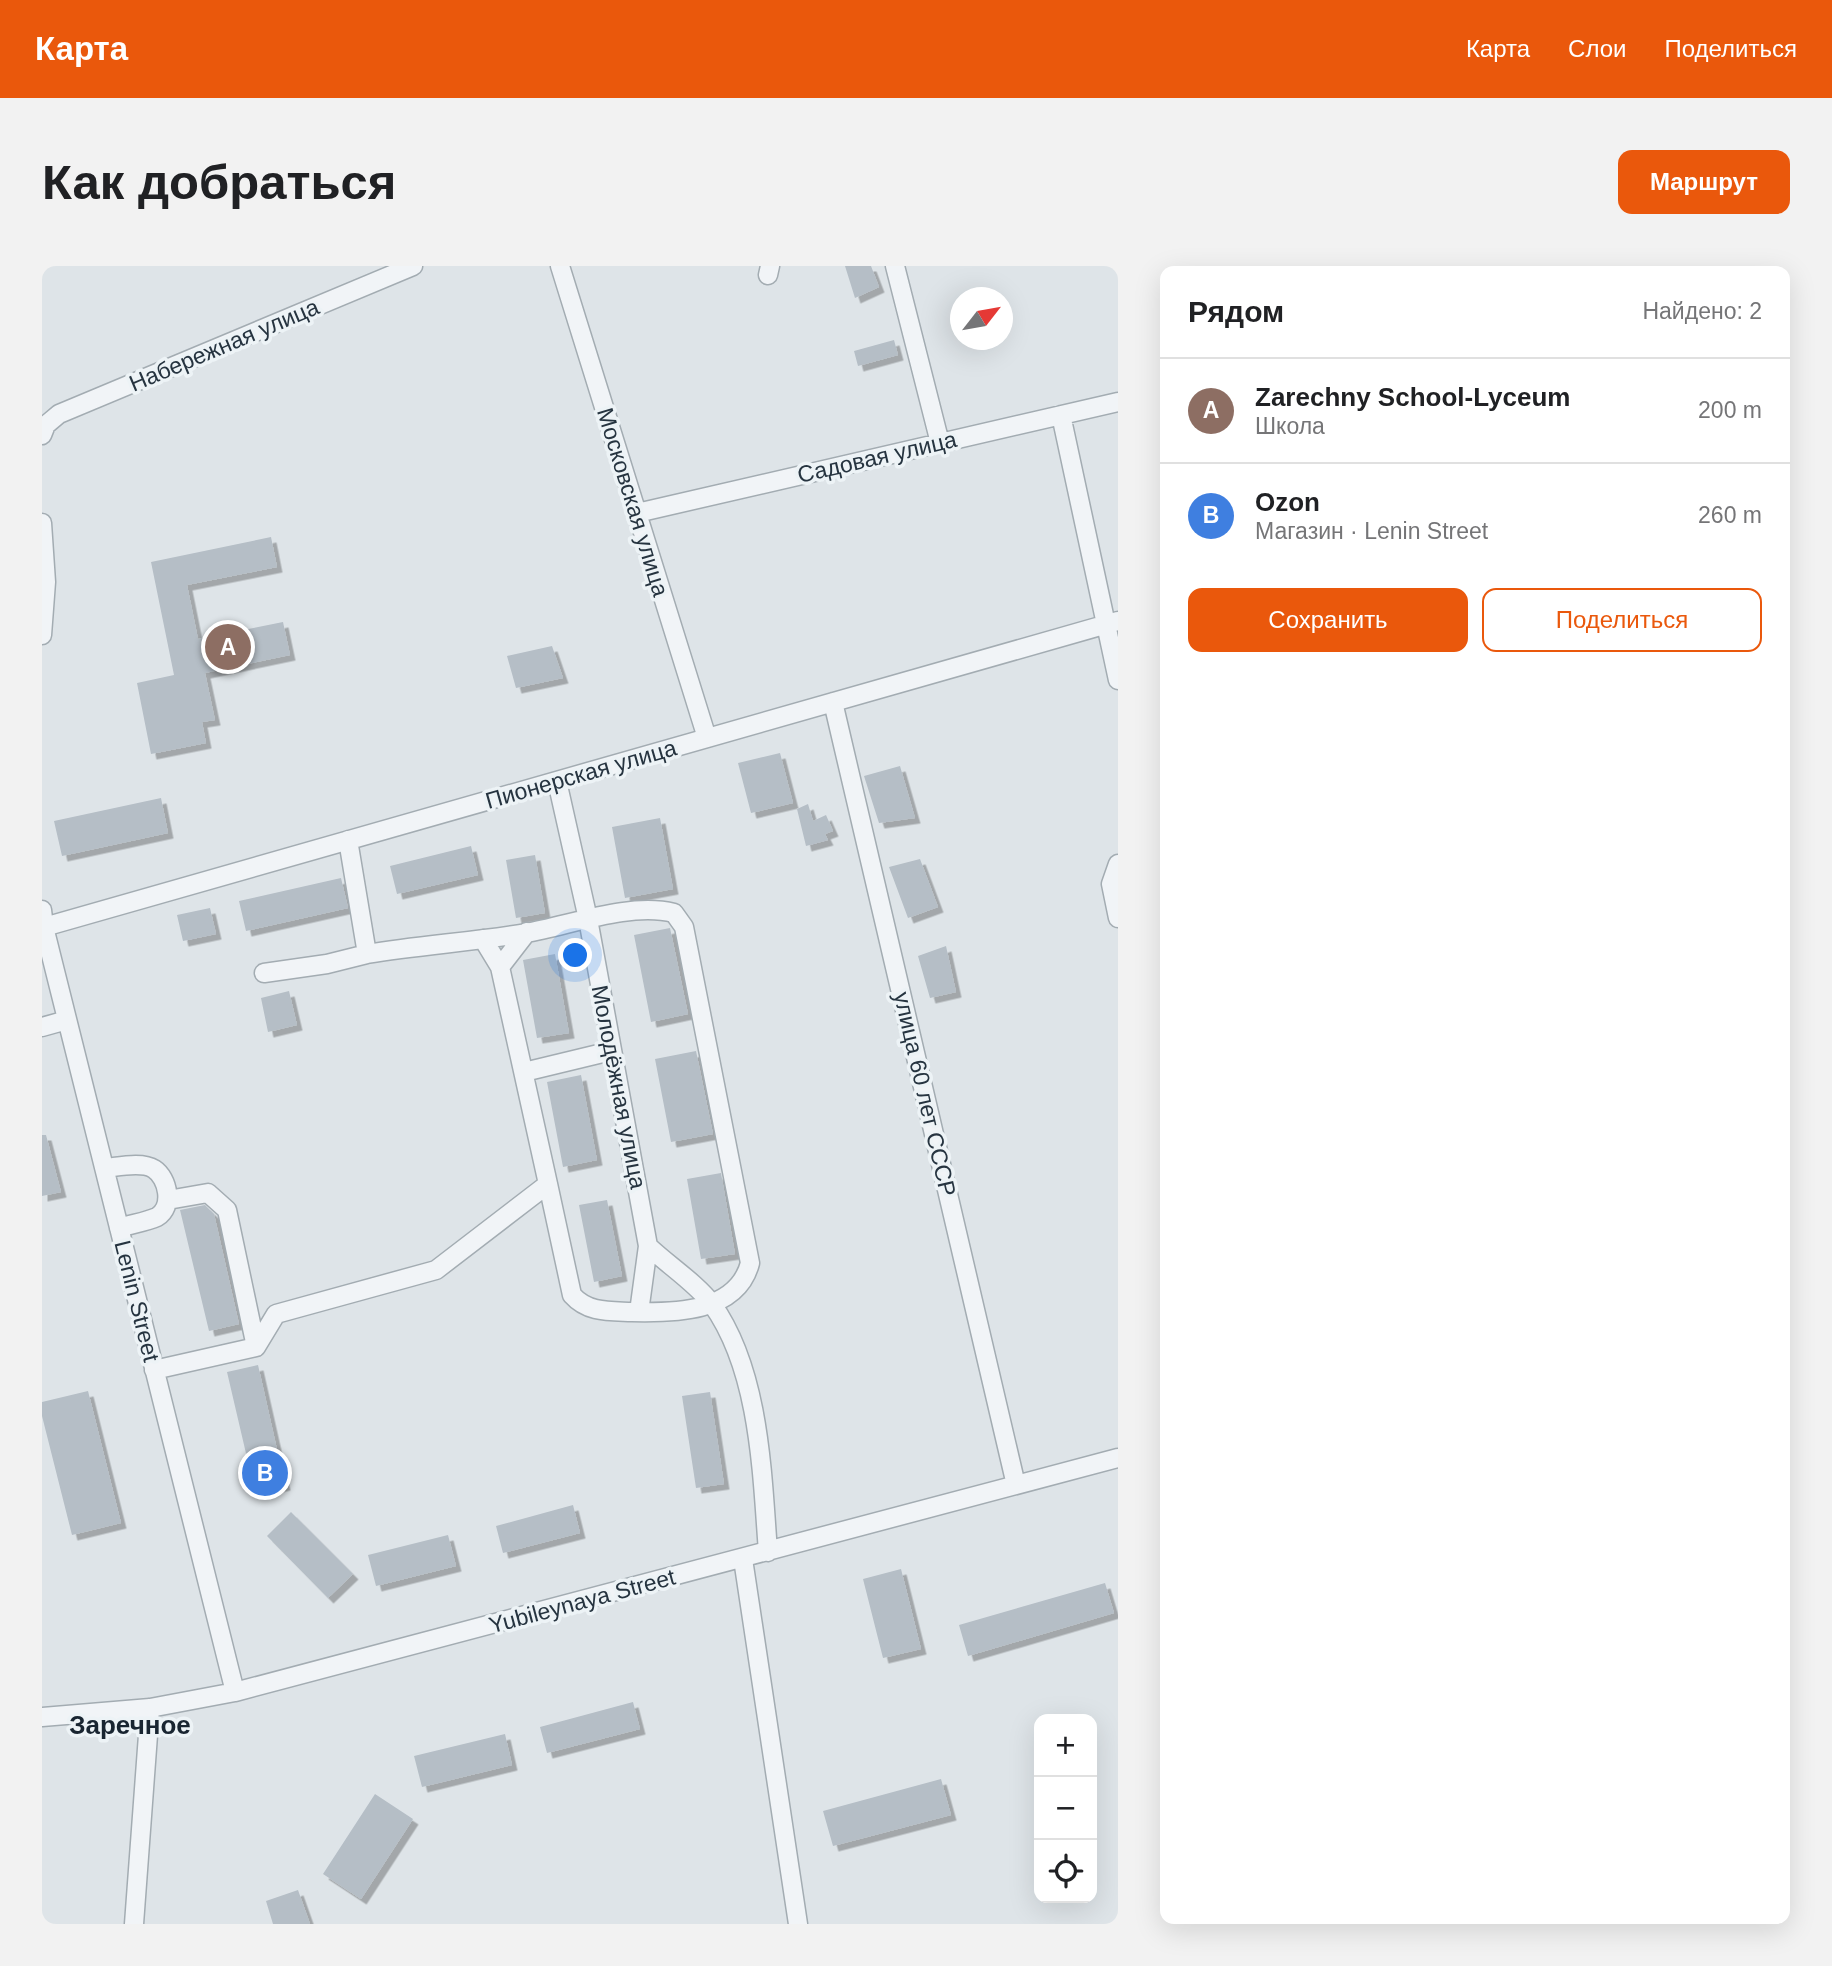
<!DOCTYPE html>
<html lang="ru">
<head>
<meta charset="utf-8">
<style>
  :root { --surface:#fff; --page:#f2f2f2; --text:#202124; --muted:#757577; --line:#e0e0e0; --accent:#ea580c }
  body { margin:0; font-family:Helvetica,sans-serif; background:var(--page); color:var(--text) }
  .controls { position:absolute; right:21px; bottom:21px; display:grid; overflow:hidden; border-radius:14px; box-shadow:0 7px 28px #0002 }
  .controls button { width:63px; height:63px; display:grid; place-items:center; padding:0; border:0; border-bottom:2px solid var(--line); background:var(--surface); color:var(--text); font:35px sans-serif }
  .compass { position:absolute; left:908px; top:21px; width:63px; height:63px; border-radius:50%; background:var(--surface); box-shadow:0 7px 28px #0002; rotate:59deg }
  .you { position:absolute; left:534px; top:690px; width:24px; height:24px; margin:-18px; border:5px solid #fff; border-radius:50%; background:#1a73e8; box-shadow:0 0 0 10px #1a73e833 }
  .badge { display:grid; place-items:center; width:46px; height:46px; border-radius:50%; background:var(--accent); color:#fff; font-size:23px; font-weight:700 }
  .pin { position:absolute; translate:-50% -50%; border:4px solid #fff; box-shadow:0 2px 7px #0006 }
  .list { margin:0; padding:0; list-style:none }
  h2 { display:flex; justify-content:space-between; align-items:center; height:91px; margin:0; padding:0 28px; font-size:30px }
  h2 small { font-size:23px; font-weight:400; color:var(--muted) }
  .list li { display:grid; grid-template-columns:46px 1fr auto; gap:21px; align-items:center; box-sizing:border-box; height:105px; padding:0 28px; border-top:2px solid var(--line) }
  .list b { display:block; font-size:26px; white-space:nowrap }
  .list p { margin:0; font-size:23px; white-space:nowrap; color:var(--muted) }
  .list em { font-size:23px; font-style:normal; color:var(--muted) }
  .actions { display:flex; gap:14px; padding:21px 28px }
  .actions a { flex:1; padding:16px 0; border:2px solid var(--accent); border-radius:14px; text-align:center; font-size:24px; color:var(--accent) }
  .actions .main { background:var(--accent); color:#fff }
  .icon { flex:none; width:38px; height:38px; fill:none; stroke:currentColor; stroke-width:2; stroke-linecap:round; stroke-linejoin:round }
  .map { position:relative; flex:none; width:1076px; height:1658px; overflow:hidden; border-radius:14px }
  header { display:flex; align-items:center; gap:42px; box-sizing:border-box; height:98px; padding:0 35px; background:var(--accent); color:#fff }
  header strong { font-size:33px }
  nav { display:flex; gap:38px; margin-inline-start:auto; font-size:24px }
  .intro { display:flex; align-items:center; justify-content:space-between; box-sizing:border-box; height:168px; padding:0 42px }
  h1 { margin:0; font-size:49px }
  .button { padding:18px 32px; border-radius:14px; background:var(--accent); color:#fff; font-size:24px; font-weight:700 }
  main { display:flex; gap:42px; padding:0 42px }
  aside { flex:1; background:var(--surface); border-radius:14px; box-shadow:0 7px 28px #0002 }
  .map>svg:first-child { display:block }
  .building { fill:#b5bec6; filter:url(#shadow) }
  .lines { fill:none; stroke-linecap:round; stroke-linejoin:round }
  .minor-casing { stroke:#a3acb2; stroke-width:21 }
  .minor { stroke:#f1f4f7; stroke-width:18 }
  .labels { text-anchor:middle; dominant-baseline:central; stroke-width:7; stroke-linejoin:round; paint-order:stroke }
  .street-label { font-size:23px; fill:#263440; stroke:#edf3f6 }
  .quarter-label { font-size:26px; font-weight:bold; fill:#192531; stroke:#edf3f6 }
</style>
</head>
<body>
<header>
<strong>Карта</strong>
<nav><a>Карта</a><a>Слои</a><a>Поделиться</a></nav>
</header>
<div class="intro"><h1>Как добраться</h1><a class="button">Маршрут</a></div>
<main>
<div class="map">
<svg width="1076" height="1658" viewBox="0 0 1076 1658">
  <defs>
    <filter id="shadow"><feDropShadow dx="5.5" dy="5.5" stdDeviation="0" flood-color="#0004"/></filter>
  </defs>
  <rect width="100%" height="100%" fill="#dee4e8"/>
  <path class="building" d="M803,0H829L837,21L813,32Z
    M852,74L856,89L816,100L812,85Z
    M229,271L235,301L145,319L156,373L241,356L248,389L163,407L173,454L160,456L164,477L109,488L95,417L132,409L109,296Z
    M510,380L521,412L474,422L465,390Z
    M738,487L751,537L709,547L696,497Z
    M858,500L873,552L837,557L822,510Z
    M119,532L126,567L20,590L12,555Z
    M766,538L771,555L784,549L791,565L783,568L786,574L764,580L755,543Z
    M618,552L631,623L583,632L570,561Z
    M429,580L436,609L355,628L348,600Z
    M493,589L503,647L474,652L464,594Z
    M878,593L896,641L866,652L847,601Z
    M299,612L306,642L204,665L197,635Z
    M168,642L174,668L141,675L135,649Z
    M628,662L646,748L609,756L592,669Z
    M904,680L914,726L888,732L876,690Z
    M513,688L527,767L495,772L481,694Z
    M247,725L255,759L226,766L219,732Z
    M654,785L671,868L629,876L613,793Z
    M539,809L555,894L521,901L505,816Z
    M0,869H4L19,926L0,930Z
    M679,907L693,988L659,993L645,913Z
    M565,934L580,1010L552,1016L537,939Z
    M163,939L172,948L197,1058L167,1065L138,944Z
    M216,1099L243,1219L213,1226L185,1106Z
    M46,1125L79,1257L30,1269L0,1150V1136Z
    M668,1126L682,1218L654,1222L640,1130Z
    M531,1239L538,1267L461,1287L454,1260Z
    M249,1246L311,1308L286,1332L225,1270Z
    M406,1269L414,1300L334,1320L326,1289Z
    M859,1303L879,1383L841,1392L821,1313Z
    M1063,1317L1072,1347L926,1390L917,1359Z
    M591,1436L598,1463L505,1487L498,1461Z
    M463,1468L470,1499L380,1521L372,1490Z
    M899,1513L909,1549L791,1580L781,1545Z
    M333,1528L371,1553L319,1633L281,1608Z
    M256,1624L268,1658H231L224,1635Z"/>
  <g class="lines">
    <defs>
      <path id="minor" d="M518,0L665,472
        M853,0L898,177
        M726,9L728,0
        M1019,149L1076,414
        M0,169L4,159L17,148L371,0
        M595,247L1076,136
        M0,257L4,316L0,369
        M791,436L974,1219
        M515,515L546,653L606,980L597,1046
        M306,574L325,688C378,679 431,676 484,667C529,659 588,636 632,647L642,661L708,997C695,1047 632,1047 590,1046C567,1045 546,1047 530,1029L506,918
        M1076,598L1069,618L1076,652
        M0,644L2,661L193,1426
        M2,661L1076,355
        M458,701L485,666
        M222,707L285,698L325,688
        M0,761L25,754
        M482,806L569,785
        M62,902C75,901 100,895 112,903C126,912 132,941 115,951C104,956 89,958 77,962
        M126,934L166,927L185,944L214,1081
        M606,980C626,999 654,1017 670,1038C718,1105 720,1207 726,1286
        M112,1104L214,1081L234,1048L394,1004L506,918L458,701L441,673
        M701,1293L756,1658
        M0,1451L108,1442L193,1426L1076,1192
        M92,1658L108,1442"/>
    </defs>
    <use href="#minor" class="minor-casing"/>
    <use href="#minor" class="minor"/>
  </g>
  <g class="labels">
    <g class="street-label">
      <text transform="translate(182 79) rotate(-23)">Набережная улица</text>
      <text transform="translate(835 191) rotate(-13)">Садовая улица</text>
      <text transform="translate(591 236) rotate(73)">Московская улица</text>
      <text transform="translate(539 508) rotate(-16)">Пионерская улица</text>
      <text transform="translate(577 821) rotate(79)">Молодёжная улица</text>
      <text transform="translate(883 828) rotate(77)">улица 60 лет СССР</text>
      <text transform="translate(95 1035) rotate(76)">Lenin Street</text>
      <text transform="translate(540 1335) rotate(-15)">Yubileynaya Street</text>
    </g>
    <g class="quarter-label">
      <text x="88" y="1459">Заречное</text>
    </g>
  </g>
</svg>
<div class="controls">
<button>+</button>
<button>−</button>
<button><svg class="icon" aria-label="locate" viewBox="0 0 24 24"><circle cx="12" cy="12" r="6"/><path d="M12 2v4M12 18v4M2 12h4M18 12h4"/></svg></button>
</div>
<svg class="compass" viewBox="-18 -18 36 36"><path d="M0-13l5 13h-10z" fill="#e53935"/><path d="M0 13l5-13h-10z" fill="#757577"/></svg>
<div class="you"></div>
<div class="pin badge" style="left:186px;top:381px;background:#8d6e63">A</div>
<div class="pin badge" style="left:223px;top:1207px;background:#3f7fe0">B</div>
</div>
<aside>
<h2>Рядом<small>Найдено: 2</small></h2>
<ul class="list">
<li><span class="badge" style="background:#8d6e63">A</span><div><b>Zarechny School-Lyceum</b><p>Школа</p></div><em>200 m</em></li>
<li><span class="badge" style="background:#3f7fe0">B</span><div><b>Ozon</b><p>Магазин · Lenin Street</p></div><em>260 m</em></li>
</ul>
<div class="actions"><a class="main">Сохранить</a><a>Поделиться</a></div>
</aside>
</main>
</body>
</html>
